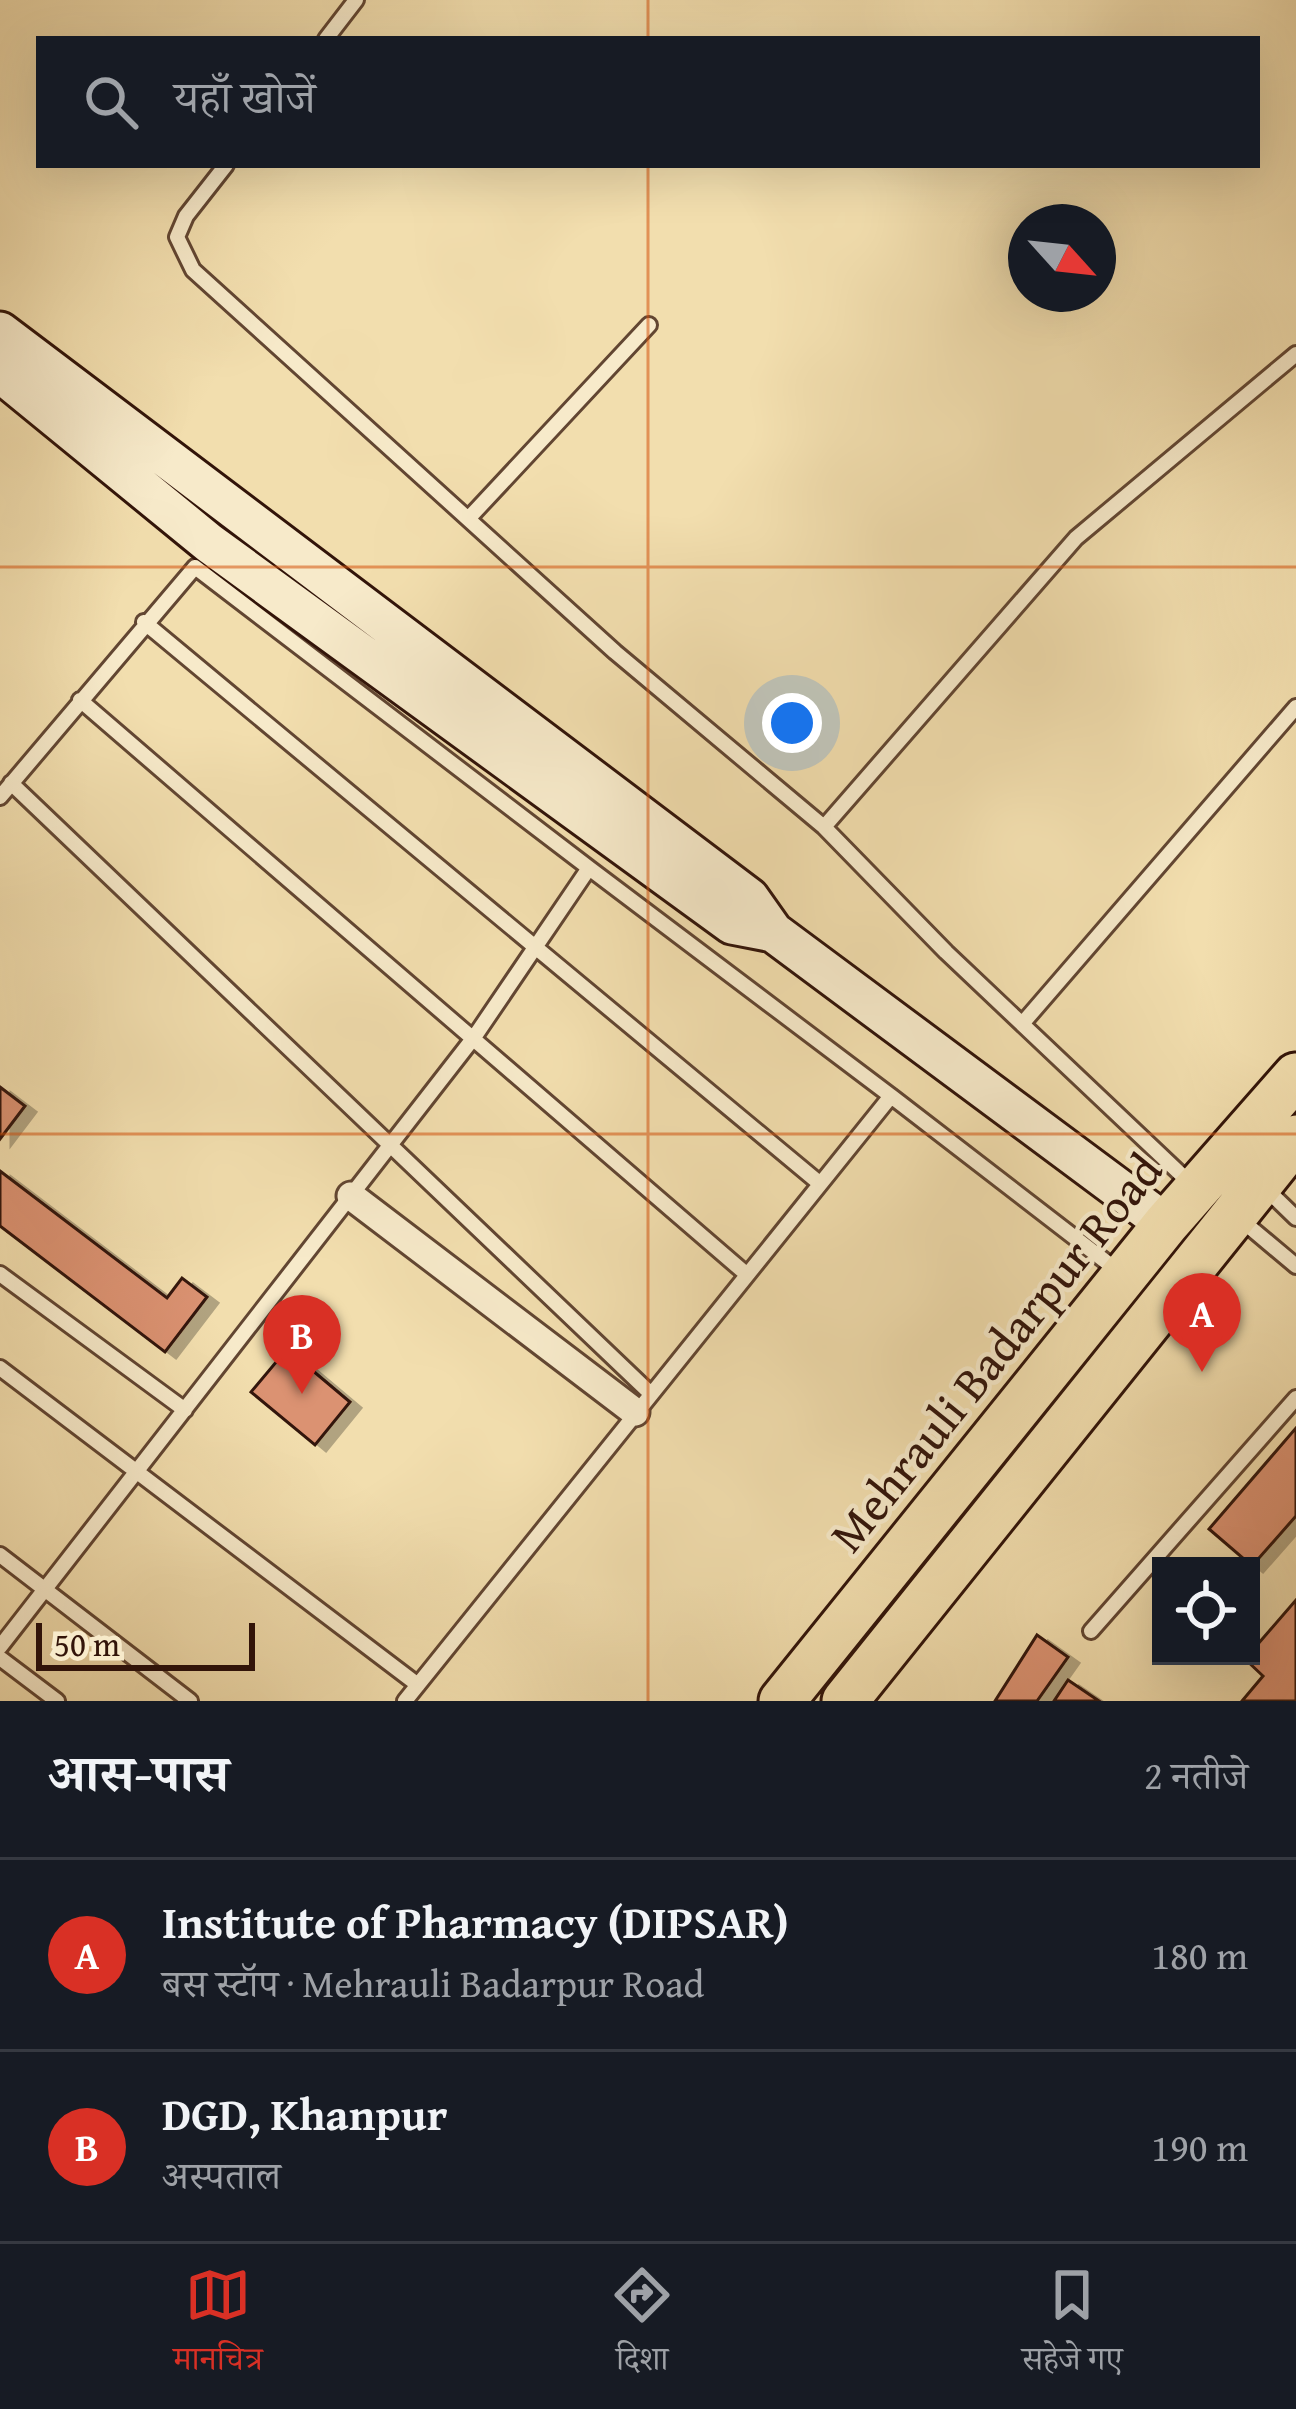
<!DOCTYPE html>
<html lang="hi">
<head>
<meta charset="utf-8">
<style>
  :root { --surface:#171b24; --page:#20242c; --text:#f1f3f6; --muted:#9ea1a6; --line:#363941; --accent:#d93025 }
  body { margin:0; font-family:"Gentium Book Plus","Noto Serif Devanagari",serif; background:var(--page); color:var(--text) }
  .controls { position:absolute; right:36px; bottom:36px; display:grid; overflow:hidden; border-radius:0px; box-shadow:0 12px 48px #0002 }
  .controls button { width:108px; height:108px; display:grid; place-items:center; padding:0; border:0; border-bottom:3px solid var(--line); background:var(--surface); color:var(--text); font:60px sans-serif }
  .compass { position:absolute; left:1008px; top:204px; width:108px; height:108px; border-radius:50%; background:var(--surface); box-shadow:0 12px 48px #0002; rotate:117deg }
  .scale { position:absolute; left:36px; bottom:30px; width:219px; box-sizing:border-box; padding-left:12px; border:6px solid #321409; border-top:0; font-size:33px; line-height:42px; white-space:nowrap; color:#321409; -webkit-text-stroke:9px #f7eaca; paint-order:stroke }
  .you { position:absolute; left:792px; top:723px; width:42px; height:42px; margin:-30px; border:9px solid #fff; border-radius:50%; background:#1a73e8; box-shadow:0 0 0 18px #1a73e833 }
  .badge { display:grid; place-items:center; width:78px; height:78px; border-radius:50%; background:var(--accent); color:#fff; font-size:39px; font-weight:700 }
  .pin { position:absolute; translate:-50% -99px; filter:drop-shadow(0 3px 6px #0008) }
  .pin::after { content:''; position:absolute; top:63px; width:42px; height:36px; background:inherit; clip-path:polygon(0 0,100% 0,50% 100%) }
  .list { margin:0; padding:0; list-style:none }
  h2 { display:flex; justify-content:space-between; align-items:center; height:156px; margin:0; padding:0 48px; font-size:51px }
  h2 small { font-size:39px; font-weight:400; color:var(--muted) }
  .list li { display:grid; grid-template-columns:78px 1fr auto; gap:36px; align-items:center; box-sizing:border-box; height:192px; padding:0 48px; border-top:3px solid var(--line) }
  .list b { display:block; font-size:45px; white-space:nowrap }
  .list p { margin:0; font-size:39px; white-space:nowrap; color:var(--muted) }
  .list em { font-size:39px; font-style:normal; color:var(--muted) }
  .icon { flex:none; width:66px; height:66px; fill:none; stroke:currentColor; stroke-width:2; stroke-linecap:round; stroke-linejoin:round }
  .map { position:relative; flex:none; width:1296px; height:1701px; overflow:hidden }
  .search { position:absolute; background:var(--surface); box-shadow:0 12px 48px #0002; left:36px; right:36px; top:36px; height:132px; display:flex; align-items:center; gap:30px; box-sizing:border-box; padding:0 42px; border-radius:0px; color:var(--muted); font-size:45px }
  .sheet { height:540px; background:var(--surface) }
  nav { display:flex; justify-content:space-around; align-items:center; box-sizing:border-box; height:168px; border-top:3px solid var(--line); background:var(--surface); font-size:33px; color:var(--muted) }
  nav a { display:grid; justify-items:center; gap:6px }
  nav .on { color:var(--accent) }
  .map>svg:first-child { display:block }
  .building { fill:#db9272; stroke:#321409; stroke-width:3; filter:url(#shadow) }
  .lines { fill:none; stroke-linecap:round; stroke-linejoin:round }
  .lane-casing { stroke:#624632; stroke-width:20 }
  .street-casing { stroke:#624632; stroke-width:33 }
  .secondary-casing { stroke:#321409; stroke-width:45 }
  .primary-casing { stroke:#321409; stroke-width:51 }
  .lane { stroke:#f7eaca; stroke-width:14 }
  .street { stroke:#f7eaca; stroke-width:27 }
  .secondary { stroke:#f7eaca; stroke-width:39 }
  .primary { stroke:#f2deae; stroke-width:45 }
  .grid { fill:none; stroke:#d6520c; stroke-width:3; stroke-opacity:0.55 }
  .labels { text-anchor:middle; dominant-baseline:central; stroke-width:9; stroke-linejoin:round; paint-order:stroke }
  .street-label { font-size:48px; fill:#321409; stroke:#f7eaca }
</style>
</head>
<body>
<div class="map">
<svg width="1296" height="1701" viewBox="0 0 1296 1701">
  <defs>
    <filter id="shadow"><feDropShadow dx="11" dy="6" stdDeviation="0" flood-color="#0004"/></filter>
  </defs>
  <rect width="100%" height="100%" fill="#f2deae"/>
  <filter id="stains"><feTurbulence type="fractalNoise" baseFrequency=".00167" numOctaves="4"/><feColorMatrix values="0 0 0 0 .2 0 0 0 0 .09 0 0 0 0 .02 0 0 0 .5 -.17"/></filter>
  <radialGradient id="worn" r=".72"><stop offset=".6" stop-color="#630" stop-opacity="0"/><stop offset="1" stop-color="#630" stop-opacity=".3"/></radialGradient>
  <path class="building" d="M0,1087L25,1106L0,1139Z
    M0,1171L167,1298L182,1278L207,1297L165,1352L0,1226Z
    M287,1349L350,1402L315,1445L251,1392Z
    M1296,1428V1516L1252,1566L1209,1529Z
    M1296,1600V1701H1242L1263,1676L1245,1659Z
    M1037,1635L1068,1657L1037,1701H995Z
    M1068,1680L1099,1701H1054Z"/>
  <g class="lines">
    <defs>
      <path id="lane" d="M326,39L356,0
        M226,165L186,216L177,237L193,270L615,652L824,827L946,952L1190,1183
        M468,519L649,325
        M144,622L818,1182
        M80,700L745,1273
        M11,783L650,1393
        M0,797L195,567L589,868
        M824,827L1076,538L1296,354
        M1022,1024L1296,707
        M1263,1186L1296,1218
        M1240,1219L1296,1266
        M0,1274L185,1410
        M0,1368L418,1685
        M0,1555L190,1701
        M1091,1631L1296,1398
        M0,1647L475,1036L589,868L891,1096
        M0,1658L57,1701
        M405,1701L891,1096L1118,1271"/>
      <path id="street" d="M351,1196L635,1412"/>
      <path id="secondary" d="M0,332L749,898L773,932L1166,1224
        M0,372L209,543L732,924L773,932"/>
      <path id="primary" d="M782,1701L1166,1224L1296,1076
        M845,1701L1296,1138"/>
    </defs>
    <use href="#lane" class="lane-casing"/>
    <use href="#street" class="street-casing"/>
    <use href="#secondary" class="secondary-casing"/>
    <use href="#primary" class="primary-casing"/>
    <use href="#lane" class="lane"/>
    <use href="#street" class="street"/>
    <use href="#secondary" class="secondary"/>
    <use href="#primary" class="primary"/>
  </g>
  <path class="grid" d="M648,0V39M648,165V1701M0,567H1296M0,1134H1296"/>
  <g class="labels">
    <g class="street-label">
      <text transform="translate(995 1352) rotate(-51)">Mehrauli Badarpur Road</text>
    </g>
  </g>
  <rect width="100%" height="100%" filter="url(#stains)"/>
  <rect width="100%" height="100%" fill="url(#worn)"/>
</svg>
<div class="controls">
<button><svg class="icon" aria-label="locate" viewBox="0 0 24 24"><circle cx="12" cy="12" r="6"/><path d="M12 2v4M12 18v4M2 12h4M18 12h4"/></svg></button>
</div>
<svg class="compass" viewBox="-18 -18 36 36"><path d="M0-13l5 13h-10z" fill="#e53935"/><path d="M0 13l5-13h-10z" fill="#9ea1a6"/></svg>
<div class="scale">50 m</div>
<div class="you"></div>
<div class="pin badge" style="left:1202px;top:1372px">A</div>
<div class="pin badge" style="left:302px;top:1394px">B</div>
<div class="search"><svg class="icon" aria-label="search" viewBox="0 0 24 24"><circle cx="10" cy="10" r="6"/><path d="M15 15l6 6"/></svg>यहाँ खोजें</div>
</div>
<section class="sheet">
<h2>आस-पास<small>2 नतीजे</small></h2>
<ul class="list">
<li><span class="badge">A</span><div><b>Institute of Pharmacy (DIPSAR)</b><p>बस स्टॉप · Mehrauli Badarpur Road</p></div><em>180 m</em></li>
<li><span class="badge">B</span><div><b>DGD, Khanpur</b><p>अस्पताल</p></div><em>190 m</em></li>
</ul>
</section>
<nav>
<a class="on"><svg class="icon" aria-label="map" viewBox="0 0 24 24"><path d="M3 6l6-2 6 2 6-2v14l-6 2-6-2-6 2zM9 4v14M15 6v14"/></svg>मानचित्र</a>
<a><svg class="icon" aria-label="directions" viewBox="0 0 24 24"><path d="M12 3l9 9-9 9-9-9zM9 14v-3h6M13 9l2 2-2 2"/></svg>दिशा</a>
<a><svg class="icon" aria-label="saved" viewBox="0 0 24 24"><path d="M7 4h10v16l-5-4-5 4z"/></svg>सहेजे गए</a>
</nav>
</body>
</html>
